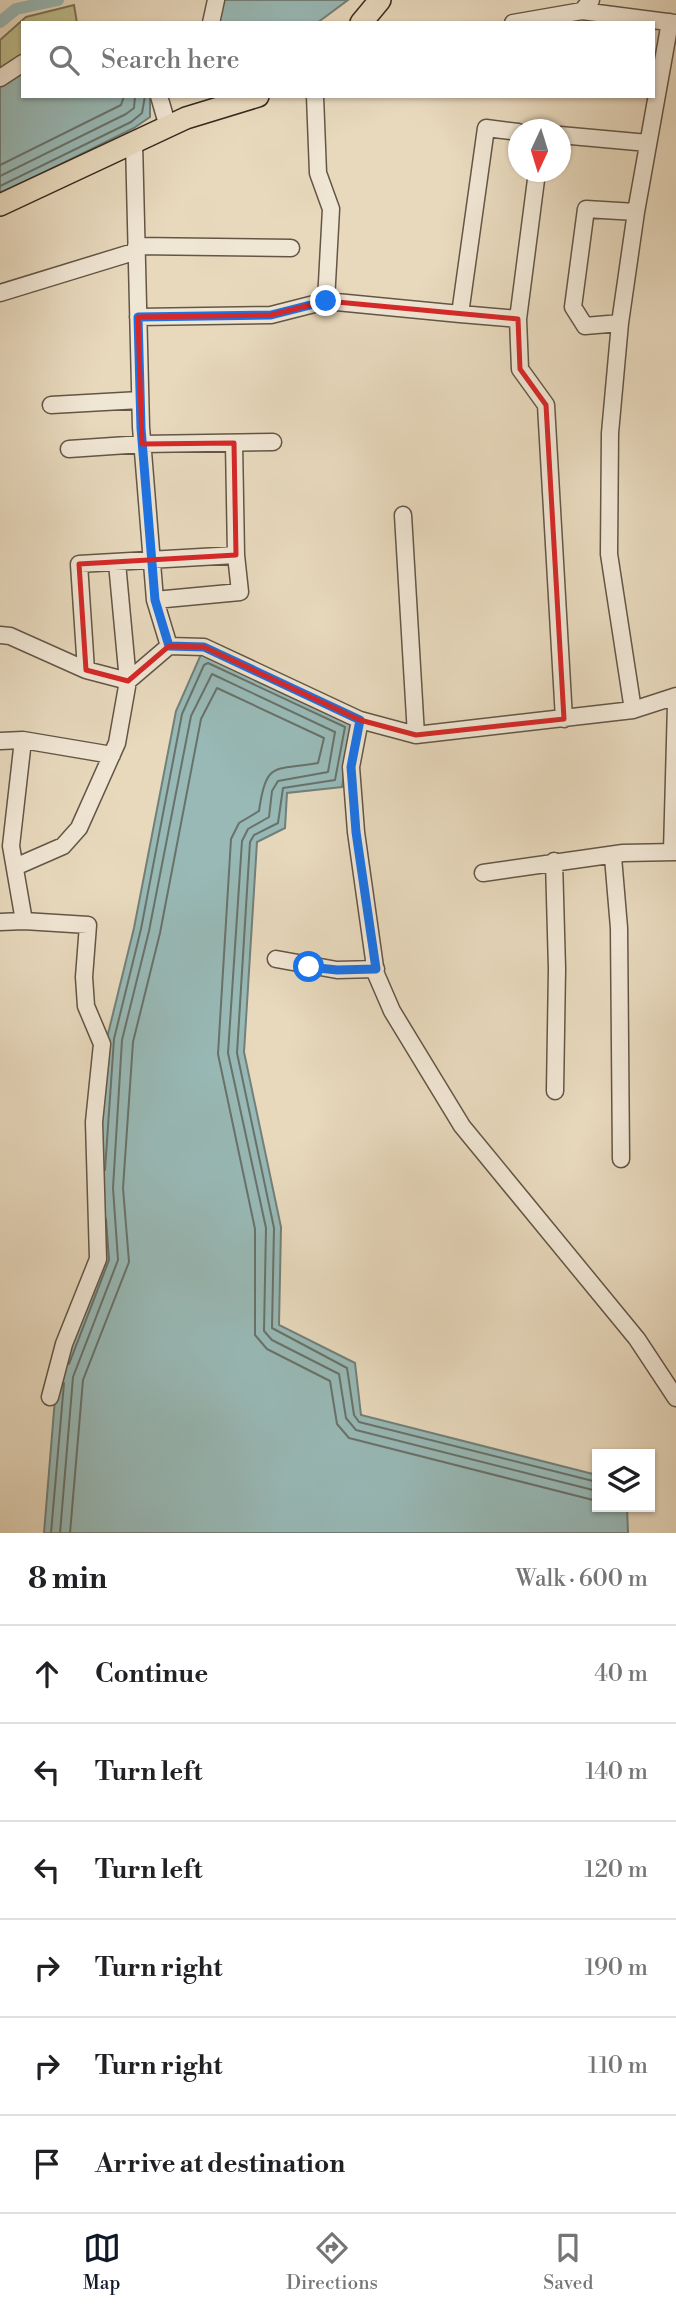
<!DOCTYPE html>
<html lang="en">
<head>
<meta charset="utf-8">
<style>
  :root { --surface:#fff; --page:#f6f6f6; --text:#202124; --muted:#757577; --line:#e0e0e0; --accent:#111827 }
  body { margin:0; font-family:"Libre Bodoni",serif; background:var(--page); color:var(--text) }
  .controls { position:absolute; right:21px; bottom:21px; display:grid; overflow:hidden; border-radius:0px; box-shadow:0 2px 5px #0004 }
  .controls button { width:63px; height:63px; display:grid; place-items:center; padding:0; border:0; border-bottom:2px solid var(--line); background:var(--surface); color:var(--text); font:35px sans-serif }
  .compass { position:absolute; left:508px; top:119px; width:63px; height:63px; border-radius:50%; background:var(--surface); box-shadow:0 2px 5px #0004; rotate:184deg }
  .stop { position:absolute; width:21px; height:21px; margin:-16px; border:5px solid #1a73e8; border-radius:50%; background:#fff }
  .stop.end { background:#1a73e8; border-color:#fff; box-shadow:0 2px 7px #0008 }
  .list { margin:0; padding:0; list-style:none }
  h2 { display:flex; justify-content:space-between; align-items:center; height:91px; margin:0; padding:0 28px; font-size:30px }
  h2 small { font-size:23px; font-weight:400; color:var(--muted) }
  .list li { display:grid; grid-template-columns:46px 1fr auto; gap:21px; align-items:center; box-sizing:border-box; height:98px; padding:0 28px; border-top:2px solid var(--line) }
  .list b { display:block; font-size:26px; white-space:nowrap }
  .list em { font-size:23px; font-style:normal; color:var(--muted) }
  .icon { flex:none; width:38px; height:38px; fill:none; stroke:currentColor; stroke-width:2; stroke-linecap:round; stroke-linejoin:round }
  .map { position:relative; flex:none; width:676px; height:1533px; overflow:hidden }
  .search { position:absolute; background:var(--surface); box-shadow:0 2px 5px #0004; left:21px; right:21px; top:21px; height:77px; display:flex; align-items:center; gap:18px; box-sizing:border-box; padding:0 24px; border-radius:0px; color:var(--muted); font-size:26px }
  .sheet { height:679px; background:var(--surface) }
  nav { display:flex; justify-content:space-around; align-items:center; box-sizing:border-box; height:98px; border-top:2px solid var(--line); background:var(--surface); font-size:19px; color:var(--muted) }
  nav a { display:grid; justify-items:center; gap:4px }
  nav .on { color:var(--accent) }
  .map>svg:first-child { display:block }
  .green { fill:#bebd8c; stroke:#7a7456; stroke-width:2 }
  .water { fill:#98b9b6; stroke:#71807a; stroke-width:2 }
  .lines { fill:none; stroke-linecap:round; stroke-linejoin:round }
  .shore { stroke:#68726a; stroke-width:2 }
  .canal { stroke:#98b9b6; stroke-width:12 }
  .minor-casing { stroke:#635646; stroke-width:19 }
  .major-casing { stroke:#372b1f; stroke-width:24 }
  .minor { stroke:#f0e6d4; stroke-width:16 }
  .major { stroke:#e8d9bd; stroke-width:21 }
  .route { stroke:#1a73e8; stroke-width:9 }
  .marked { fill:none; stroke:#d62828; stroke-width:5; stroke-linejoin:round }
</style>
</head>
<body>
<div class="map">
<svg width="676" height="1533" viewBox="0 0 676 1533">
  <rect width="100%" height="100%" fill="#e8d9bd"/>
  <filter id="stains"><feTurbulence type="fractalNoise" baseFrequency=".00286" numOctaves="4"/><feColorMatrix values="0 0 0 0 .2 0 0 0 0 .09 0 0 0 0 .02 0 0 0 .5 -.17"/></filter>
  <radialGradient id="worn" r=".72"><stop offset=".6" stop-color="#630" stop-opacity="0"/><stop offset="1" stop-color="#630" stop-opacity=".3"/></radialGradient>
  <path class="green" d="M74,5L77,23H23V58L0,75V40L26,17Z"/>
  <path class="water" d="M222,0H348L317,23H217Z
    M23,65V96H168L150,99V117L134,128L0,194V81Z
    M202,652L353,721L342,787L287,793L285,828L257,842L244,1052L281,1227L279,1325L355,1363L361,1415L597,1475V1507H627L628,1533H44L57,1374L103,1258L97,1188L107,1038L134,928L176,711Z"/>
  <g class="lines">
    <path class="shore" d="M0,165L121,105L124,96
      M0,176L126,114L134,108L135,96
      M0,186L131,122L142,113L145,96
      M105,1170L114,1039L141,929L182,714L204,665L208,663L345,727L335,780L283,788L278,823L254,835L250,842L237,1053L274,1228L272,1328L347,1368L354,1415L359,1422L597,1482
      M69,1364L109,1260L106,1219
      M51,1533L64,1383
      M60,1533L73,1377L118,1260L113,1188L122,1040L149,931L191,716L212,674L335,732L328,772L278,781L272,791L269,817L248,829L242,841L228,1053L266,1228L264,1331L272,1340L339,1374L346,1418L356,1430L597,1491
      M70,1533L83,1380L129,1262L123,1188L133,1042L160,933L201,719L217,688L324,738L318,763C274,771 266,760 259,811L239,823L231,839L218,1054L255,1229V1335L267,1349L330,1381L337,1424L349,1438L597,1501"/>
    <path class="canal" d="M0,22L16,9L58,0"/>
    <defs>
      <path id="minor" d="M582,11L676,23
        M211,23L216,0
        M513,23L582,11L591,0
        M0,78L23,63
        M159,96L168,127
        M315,96L318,173L331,209L326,301
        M560,135L648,143
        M134,142L141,427L155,600L169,646L204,647L360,720L416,735L633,710L676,696
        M136,246L291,248
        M0,293L137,251
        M460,314L518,319L537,172
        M138,317L271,315L326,301L460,314L486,128L518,132
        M518,319L520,369L546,405L564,719
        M620,323L636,212
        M51,405L140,400
        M234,443L236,555
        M69,449L142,444L273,442
        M403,515L416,735
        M0,635L10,636L86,670L128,681L169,646
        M86,670L79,564L236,555L240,592L155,600
        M633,710L609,554L610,433L620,323L585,326L573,307L586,209L636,212L670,22
        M360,720L351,767L356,832L376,974L392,1011L462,1126L637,1339L676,1398
        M23,740L112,755
        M0,741L23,740L11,846L24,921L0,922
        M672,852L676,704
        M613,857L619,928L621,1159
        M554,861L557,969L555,1091
        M15,867L63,846L79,828L117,743L128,681L117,563
        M483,873L623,853L676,852
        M24,921L88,925L84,977L86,1006L102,1044L94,1122L98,1259L64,1344L50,1397
        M276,959L337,970L376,969"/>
      <path id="major" d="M361,23L380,0
        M0,205L186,118L258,96"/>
    </defs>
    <use href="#minor" class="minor-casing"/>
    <use href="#major" class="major-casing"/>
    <use href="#minor" class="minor"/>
    <use href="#major" class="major"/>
  </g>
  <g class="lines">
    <path class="route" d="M309,967L337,970L376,969L356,832L351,767L360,720L204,647L169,646L155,600L141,428L138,317L271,315L326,301"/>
  </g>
  <path class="marked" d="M326,301L518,319L520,369L546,405L564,719L416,735L360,720L204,647L169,646L128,681L86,670L79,564L236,555L234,443L142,444L138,317L271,315Z"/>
  <rect width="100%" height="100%" filter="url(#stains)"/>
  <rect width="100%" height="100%" fill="url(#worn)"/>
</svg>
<div class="controls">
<button><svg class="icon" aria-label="layers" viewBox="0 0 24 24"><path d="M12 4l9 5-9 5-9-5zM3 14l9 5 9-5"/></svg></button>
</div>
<svg class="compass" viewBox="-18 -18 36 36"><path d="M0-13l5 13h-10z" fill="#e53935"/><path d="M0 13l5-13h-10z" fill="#757577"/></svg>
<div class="stop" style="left:309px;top:967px"></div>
<div class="stop end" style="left:326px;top:301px"></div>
<div class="search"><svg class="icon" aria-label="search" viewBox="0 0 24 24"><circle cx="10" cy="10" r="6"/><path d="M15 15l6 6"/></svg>Search here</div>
</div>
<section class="sheet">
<h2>8 min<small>Walk · 600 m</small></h2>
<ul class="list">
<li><svg class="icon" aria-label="ahead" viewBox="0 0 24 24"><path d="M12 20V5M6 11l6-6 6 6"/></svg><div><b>Continue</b></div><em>40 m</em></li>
<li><svg class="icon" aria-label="left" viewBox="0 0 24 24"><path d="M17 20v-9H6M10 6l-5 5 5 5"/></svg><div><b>Turn left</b></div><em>140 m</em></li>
<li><svg class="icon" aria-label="left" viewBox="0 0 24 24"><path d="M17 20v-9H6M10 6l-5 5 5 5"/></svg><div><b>Turn left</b></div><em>120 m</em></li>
<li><svg class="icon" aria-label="right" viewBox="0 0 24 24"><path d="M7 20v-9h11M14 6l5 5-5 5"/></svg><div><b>Turn right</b></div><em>190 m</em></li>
<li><svg class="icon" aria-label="right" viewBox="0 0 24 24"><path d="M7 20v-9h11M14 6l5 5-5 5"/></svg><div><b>Turn right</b></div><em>110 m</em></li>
<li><svg class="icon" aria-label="arrive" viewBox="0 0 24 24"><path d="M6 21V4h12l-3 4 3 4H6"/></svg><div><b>Arrive at destination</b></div></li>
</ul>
</section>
<nav>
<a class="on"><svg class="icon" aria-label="map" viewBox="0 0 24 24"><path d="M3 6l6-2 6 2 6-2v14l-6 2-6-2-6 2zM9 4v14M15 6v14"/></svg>Map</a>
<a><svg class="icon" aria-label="directions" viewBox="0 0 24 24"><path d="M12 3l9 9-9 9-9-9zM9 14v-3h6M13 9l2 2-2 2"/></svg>Directions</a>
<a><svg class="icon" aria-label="saved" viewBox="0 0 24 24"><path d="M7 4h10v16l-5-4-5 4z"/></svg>Saved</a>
</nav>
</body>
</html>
